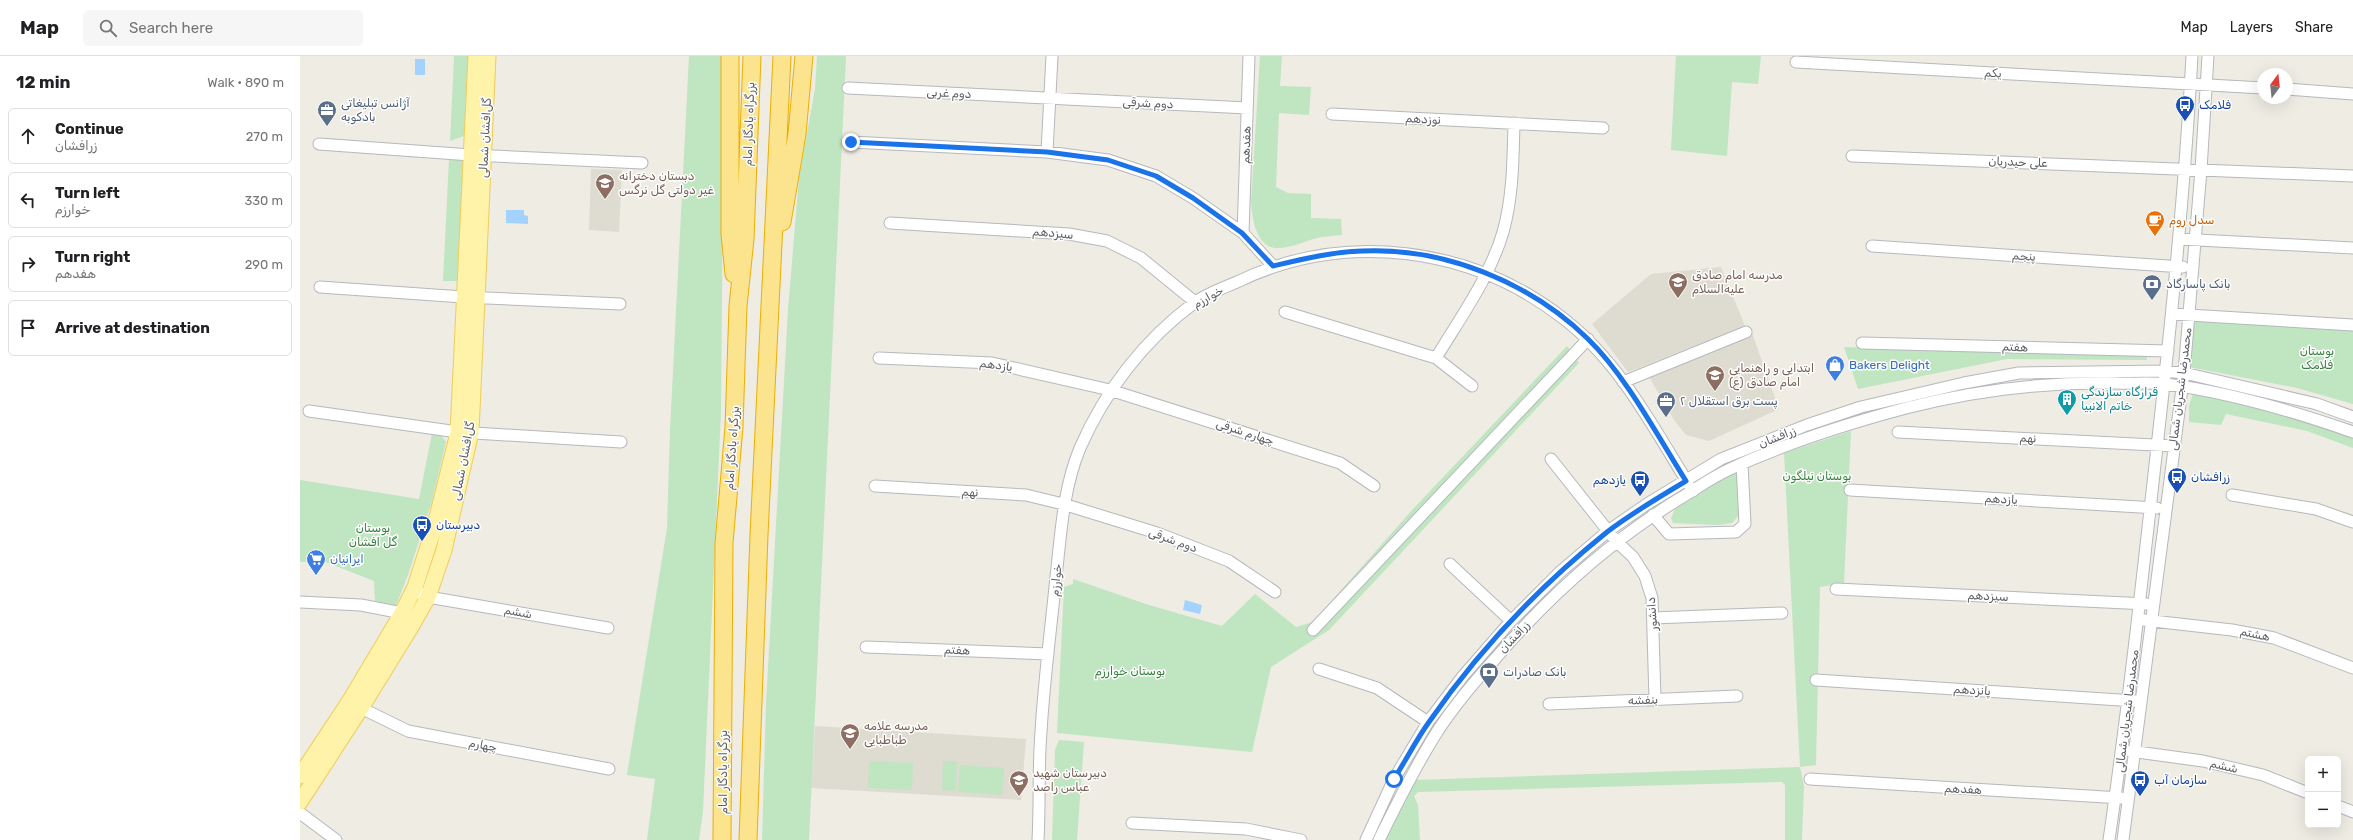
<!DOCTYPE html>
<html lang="en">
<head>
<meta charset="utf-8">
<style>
  :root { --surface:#fff; --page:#f6f6f6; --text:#202124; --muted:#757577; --line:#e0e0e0 }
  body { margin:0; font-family:Rubik,"Noto Sans Arabic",sans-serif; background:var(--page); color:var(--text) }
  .controls { position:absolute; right:12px; bottom:12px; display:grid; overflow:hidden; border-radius:6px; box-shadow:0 4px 16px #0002 }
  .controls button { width:36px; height:36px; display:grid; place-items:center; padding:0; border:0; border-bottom:1px solid var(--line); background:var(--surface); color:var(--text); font:20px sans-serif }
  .compass { position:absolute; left:1957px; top:12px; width:36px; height:36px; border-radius:50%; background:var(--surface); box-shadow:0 4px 16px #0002; rotate:15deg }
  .stop { position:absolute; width:12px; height:12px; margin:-9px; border:3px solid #1a73e8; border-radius:50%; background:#fff }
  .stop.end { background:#1a73e8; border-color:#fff; box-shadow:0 1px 4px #0008 }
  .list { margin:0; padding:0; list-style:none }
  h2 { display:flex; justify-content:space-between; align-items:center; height:52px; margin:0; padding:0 16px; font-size:17px }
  h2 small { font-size:13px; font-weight:400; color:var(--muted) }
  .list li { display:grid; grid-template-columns:26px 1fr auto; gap:12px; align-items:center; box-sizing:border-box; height:56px; margin:0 8px 8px; padding:0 8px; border:1px solid var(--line); border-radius:6px }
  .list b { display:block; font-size:15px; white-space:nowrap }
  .list p { margin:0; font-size:13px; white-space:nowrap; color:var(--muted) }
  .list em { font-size:13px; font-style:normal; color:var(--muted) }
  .icon { flex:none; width:22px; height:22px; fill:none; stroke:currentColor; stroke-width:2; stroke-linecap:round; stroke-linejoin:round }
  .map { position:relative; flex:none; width:2053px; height:784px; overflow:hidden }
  header { display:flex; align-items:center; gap:24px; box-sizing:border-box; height:56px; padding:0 20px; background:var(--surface); border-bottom:1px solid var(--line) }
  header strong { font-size:19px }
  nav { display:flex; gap:22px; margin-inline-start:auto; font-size:14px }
  .search { width:280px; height:36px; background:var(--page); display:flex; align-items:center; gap:10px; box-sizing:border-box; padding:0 14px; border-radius:6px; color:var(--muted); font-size:15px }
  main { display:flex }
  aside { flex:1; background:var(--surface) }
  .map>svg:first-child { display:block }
  .education { fill:#dedbd1 }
  .green { fill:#c0e5c1 }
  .water { fill:#a3d2fe }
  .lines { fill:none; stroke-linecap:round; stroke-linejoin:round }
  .minor-casing { stroke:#b6b8bd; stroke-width:13 }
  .major-casing { stroke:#efcc5b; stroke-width:17 }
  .highway-casing { stroke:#edae04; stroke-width:19 }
  .minor { stroke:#fff; stroke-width:11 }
  .major { stroke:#fef3a8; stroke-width:15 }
  .highway { stroke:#fbe48d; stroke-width:17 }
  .route { stroke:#1a73e8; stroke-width:5 }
  .labels { text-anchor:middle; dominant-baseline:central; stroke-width:3; stroke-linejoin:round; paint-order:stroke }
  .street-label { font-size:12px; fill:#5b5e63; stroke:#fff }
  .service-label { font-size:12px; fill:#4e5e75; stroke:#fff; text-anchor:start }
  .transit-label { font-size:12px; fill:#164399; stroke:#fff; text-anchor:start }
  .education-label { font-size:12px; fill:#785e54; stroke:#fff; text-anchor:start }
  .food-label { font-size:12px; fill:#c56008; stroke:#fff; text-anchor:start }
  .park-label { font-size:12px; fill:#35813c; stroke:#fff }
  .shop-label { font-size:12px; fill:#366cbe; stroke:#fff; text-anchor:start }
  .culture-label { font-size:12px; fill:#0d838f; stroke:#fff; text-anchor:start }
</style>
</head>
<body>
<header>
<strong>Map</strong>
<div class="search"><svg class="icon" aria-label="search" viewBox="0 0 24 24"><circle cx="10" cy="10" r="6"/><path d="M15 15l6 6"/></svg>Search here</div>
<nav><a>Map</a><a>Layers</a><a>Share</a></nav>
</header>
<main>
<aside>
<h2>12 min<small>Walk · 890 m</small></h2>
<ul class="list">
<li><svg class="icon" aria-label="ahead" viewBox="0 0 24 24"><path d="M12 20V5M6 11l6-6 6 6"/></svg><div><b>Continue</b><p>زرافشان</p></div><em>270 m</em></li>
<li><svg class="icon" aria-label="left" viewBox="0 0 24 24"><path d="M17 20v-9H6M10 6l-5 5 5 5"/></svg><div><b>Turn left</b><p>خوارزم</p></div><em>330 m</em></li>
<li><svg class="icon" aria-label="right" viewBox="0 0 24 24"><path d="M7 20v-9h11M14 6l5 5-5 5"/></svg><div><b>Turn right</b><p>هفدهم</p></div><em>290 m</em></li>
<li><svg class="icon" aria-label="arrive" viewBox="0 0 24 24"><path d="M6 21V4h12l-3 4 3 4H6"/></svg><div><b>Arrive at destination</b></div></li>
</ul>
</aside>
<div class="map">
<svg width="2053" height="784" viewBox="0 0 2053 784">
  <rect width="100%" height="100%" fill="#eeece3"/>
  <path class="education" d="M291,113L322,114L319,176L289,174Z
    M1421,211L1445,270L1328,316L1292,268L1351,218Z
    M1452,277L1479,353L1409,385L1386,379L1374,364L1348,319Z
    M515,670L726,683L721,744L511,732Z"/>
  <path class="green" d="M154,0H168L164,80L150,85Z
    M389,0H424L421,355L403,755L399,784H347L355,723L327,719L367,472L370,374Z
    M517,0H546L509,784H462L466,648L488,254L499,121L515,33Z
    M960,0H982L980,30L1011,31L1009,59L979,57L976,131L988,137L1011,138V162L1041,163L1042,179C1034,180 1025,180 1017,182C1005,185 991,192 978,192C956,193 952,161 951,146Z
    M1376,0H1461L1458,28L1432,26L1427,100L1371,94Z
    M149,102L164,105L157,225H143Z
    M1889,259L2053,270V348L1997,332L1884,310Z
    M1267,290L1279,307L1029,574L971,611L952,696L757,677L764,531L773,528V523L849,549L922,570L955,538L996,571L1013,566L1113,453Z
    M1544,291L1846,298L1847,304L1707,303L1558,333Z
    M1893,338C1947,346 2001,362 2053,380V392L2007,375L1926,358L1921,369L1889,366V350Z
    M1551,375L1544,527L1520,531L1516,709L1500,711L1504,730L1502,784H1485V729L1482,726L1118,736L1114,740L1118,749L1120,784H1086L1104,741L1116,724L1500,711L1484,397Z
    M132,377L141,379L146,386L132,445L108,519L95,552L75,545L74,525L23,505L0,506V424L119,443Z
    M1436,416L1440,420L1441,457L1432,467L1418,469L1373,467L1371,462L1376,451Z
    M759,684L784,686L777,784H752L755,694Z
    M569,705L613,707L612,734L568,732Z
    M643,705H657L656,735L642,734Z
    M660,709L704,712L702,739L658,736Z"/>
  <path class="water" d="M115,3H125V19H115Z
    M206,154H224V159L228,160V168L206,167Z
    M885,544L902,549L900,558L883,554Z"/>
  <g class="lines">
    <defs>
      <path id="minor" d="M1496,6L1963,32
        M548,32L947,52
        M1987,33L2053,38
        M1032,58L1303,72
        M551,86L747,96L808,104L856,120L893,142L943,177L973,210
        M19,88L171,99L342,107
        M747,96L752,0
        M1552,100L2053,120
        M590,167L769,178L807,185L841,202L895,246
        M943,177L949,0
        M1879,183L2053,192
        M1572,190L1883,211
        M20,231L163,241L320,248
        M985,256L1136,302L1172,330
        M1872,258L2053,269
        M1562,287L1868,295
        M579,302L692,307L810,334L1040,407L1074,430
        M1136,302C1160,262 1190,221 1203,176C1213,141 1213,104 1214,67
        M1323,326L1446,276
        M9,355L158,376L321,386
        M1598,376L1874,390
        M1251,403L1316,485L1333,501L1345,520L1352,542L1355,644
        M575,430L726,439L763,448L857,477L929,505L975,536
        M1550,434L1857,452
        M1932,439L2016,453L2053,466
        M1353,459L1369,478L1436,476L1445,468L1442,408
        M1150,508L1211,565
        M1536,533L1847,548
        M122,538L128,541L308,572
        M0,546L61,549L102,557
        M1353,562L1482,557
        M1844,564L1932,574L1974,582L2053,612
        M1013,574L1288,283
        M566,591L748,598
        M1019,613L1077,632L1128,666
        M1516,624L1835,645
        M1249,648L1437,640
        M55,649L108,675L309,713
        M1830,695L1903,705L1963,719L2008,737
        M1510,723L1821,742
        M2038,750L2053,756
        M0,757L36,784
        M832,767L946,773L1001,784
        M738,784C740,748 738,712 741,676C744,624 751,572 756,521C761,477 763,433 780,392C805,335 844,284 894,247C906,238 923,232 937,226C1044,174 1171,190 1264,263C1321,307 1355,375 1393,435
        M1066,784L1094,723L1128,666L1163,620L1211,565L1260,516L1308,475L1347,448L1421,403L1507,369L1561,351L1664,327L1719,317L1865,315L1884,317L2017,348L2053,361
        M1079,784C1097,747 1115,711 1137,676C1154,650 1174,626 1195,603C1249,540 1309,486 1379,443C1396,433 1412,421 1430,413C1486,387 1546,368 1606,352C1676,334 1742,326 1814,327C1831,328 1849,326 1866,328C1926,336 1996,356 2053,376
        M1809,784C1831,632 1847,480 1864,328C1876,219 1886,110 1892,0
        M1823,784L1884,317L1901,114L1908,0"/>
      <path id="major" d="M0,720L49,646L102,557L115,531L135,469L158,377L176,0
        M0,746L61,652L111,571L128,541L144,494L171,376L188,0"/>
      <path id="highway" d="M430,0V178L434,218
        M482,166L497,78L504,0
        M422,784L424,487L434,371L438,250L445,183L452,0
        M448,784L459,479L482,0"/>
    </defs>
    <use href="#minor" class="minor-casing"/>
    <use href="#major" class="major-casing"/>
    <use href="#highway" class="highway-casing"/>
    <use href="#minor" class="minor"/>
    <use href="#major" class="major"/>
    <use href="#highway" class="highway"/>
  </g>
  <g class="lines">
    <path class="route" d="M551,86L747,96L808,104L856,120L893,142L942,177L973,210C1003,203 1031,196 1062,195C1143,191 1230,226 1288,283C1326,320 1357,379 1386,425C1359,441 1332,457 1307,476C1240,530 1178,595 1129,666C1116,684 1106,704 1094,723"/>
  </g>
  <defs>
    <symbol id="bus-pin" viewBox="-11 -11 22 30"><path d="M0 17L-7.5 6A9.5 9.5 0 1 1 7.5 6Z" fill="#1a4fb4" stroke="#fff"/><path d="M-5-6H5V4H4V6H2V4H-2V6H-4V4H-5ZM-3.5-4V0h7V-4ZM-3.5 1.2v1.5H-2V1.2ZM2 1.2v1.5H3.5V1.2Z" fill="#fff"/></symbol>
    <symbol id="office-pin" viewBox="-11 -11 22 30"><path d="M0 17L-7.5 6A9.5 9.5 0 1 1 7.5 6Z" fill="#5c6f8a" stroke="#fff"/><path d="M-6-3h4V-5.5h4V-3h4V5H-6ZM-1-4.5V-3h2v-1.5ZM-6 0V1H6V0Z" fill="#fff"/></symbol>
    <symbol id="school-pin" viewBox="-11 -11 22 30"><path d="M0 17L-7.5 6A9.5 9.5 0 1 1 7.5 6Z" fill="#8d6e63" stroke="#fff"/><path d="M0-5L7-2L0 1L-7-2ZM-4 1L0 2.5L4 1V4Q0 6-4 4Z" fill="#fff"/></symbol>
    <symbol id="cafe-pin" viewBox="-11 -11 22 30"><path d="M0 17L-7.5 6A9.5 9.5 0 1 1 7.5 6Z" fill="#e8710a" stroke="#fff"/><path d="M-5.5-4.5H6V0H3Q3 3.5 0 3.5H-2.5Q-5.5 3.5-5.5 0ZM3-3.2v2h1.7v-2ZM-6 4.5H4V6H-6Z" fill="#fff"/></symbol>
    <symbol id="bank-pin" viewBox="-11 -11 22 30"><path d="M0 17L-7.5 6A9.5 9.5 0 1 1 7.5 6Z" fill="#5c6f8a" stroke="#fff"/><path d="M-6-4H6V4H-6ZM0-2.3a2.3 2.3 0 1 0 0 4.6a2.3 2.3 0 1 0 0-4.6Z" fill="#fff"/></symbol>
    <symbol id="shop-pin" viewBox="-11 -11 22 30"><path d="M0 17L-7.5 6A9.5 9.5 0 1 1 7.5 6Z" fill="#3f7fe0" stroke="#fff"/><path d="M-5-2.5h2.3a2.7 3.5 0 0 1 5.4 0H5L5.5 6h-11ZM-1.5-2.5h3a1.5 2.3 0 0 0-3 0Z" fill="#fff"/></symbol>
    <symbol id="building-pin" viewBox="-11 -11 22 30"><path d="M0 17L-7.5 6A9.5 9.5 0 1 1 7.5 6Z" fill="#0f9aa8" stroke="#fff"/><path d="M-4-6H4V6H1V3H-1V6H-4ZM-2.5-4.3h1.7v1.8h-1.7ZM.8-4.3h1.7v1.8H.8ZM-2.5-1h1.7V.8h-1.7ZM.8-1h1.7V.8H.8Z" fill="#fff"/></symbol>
    <symbol id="supermarket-pin" viewBox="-11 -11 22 30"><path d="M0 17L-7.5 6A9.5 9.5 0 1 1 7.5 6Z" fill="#3f7fe0" stroke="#fff"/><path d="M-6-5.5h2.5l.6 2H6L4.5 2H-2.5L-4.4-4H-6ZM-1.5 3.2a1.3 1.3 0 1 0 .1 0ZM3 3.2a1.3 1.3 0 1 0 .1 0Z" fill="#fff"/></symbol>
  </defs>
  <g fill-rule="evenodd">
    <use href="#bus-pin" x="1874" y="38" width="22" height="30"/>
    <use href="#office-pin" x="16" y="43" width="22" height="30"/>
    <use href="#school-pin" x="294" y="116" width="22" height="30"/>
    <use href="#cafe-pin" x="1844" y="153" width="22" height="30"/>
    <use href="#school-pin" x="1367" y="215" width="22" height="30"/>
    <use href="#bank-pin" x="1841" y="217" width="22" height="30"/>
    <use href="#shop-pin" x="1524" y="298" width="22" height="30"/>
    <use href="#school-pin" x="1404" y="308" width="22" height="30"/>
    <use href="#building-pin" x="1756" y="332" width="22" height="30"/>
    <use href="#office-pin" x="1355" y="334" width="22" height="30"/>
    <use href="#bus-pin" x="1866" y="410" width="22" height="30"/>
    <use href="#bus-pin" x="1329" y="413" width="22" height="30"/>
    <use href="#bus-pin" x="111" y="458" width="22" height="30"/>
    <use href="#supermarket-pin" x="5" y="492" width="22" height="30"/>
    <use href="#bank-pin" x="1178" y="605" width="22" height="30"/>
    <use href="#school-pin" x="539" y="666" width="22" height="30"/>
    <use href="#school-pin" x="708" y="713" width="22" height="30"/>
    <use href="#bus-pin" x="1829" y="713" width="22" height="30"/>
  </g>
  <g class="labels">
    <g class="street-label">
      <text transform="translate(1693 17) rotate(3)">یکم</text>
      <text transform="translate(649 37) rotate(3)">دوم غربی</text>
      <text transform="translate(848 47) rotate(3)">دوم شرقی</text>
      <text transform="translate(1123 63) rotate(3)">نوزدهم</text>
      <text transform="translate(449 68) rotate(-88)">بزرگراه یادگار امام</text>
      <text transform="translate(185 82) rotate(-87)">گل‌افشان شمالی</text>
      <text transform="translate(946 89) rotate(-88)">هفدهم</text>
      <text transform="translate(1718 106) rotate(2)">علی حیدریان</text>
      <text transform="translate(753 177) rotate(5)">سیزدهم</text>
      <text transform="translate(1724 200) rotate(4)">پنجم</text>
      <text transform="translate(908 241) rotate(-29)">خوارزم</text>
      <text transform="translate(1715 291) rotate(2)">هفتم</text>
      <text transform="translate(696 309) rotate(8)">یازدهم</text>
      <text transform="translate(1880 333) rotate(-83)">محمدرضا شجریان شمالی</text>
      <text transform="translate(945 376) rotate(18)">چهارم شرقی</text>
      <text transform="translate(1477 381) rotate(-22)">زرافشان</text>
      <text transform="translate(1728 382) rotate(3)">نهم</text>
      <text transform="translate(432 392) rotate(-86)">بزرگراه یادگار امام</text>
      <text transform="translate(163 405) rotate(-79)">گل‌افشان شمالی</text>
      <text transform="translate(670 436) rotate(4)">نهم</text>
      <text transform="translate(1701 443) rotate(3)">یازدهم</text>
      <text transform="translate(873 484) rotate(20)">دوم شرقی</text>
      <text transform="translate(756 524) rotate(-84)">خوارزم</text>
      <text transform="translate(1688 540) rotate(3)">سیزدهم</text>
      <text transform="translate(218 556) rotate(10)">ششم</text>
      <text transform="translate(1352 558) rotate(-94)">دانشور</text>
      <text transform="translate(1955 578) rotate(12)">هشتم</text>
      <text transform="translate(1214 581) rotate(-47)">زرافشان</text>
      <text transform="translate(657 594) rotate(2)">هفتم</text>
      <text transform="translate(1672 634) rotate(4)">پانزدهم</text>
      <text transform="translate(1343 644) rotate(-2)">بنفشه</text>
      <text transform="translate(1827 655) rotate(-83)">محمدرضا شجریان شمالی</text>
      <text transform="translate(183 689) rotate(11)">چهارم</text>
      <text transform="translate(1924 710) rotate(13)">ششم</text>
      <text transform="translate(423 716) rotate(-90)">بزرگراه یادگار امام</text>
      <text transform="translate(1663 733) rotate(3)">هفدهم</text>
    </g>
    <g class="service-label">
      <text x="41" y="47">آژانس تبلیغاتی<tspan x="41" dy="14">بادکوبه</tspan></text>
      <text x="1866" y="228">بانک پاسارگاد</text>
      <text x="1380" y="345">پست برق استقلال ۲</text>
      <text x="1203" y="616">بانک صادرات</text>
    </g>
    <g class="transit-label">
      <text x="1899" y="49">فلامک</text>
      <text x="1891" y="421">زرافشان</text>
      <text x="1326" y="424" text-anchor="end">یازدهم</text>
      <text x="136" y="469">دبیرستان</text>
      <text x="1854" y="724">سازمان آب</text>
    </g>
    <g class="education-label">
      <text x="319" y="120">دبستان دخترانه<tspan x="319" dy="14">غیر دولتی گل نرگس</tspan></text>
      <text x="1392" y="219">مدرسه امام صادق<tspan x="1392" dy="14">علیه‌السلام</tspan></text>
      <text x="1429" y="312">ابتدایی و راهنمایی<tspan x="1429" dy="14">امام صادق (ع)</tspan></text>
      <text x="564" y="670">مدرسه علامه<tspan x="564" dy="14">طباطبایی</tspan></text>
      <text x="733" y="717">دبیرستان شهید<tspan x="733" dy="14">عباس راصد</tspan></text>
    </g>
    <g class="food-label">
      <text x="1869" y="164">سدل روم</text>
    </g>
    <g class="park-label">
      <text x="2017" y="295">بوستان<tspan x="2017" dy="14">فلامک</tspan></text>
      <text x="1517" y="420">بوستان نیلگون</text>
      <text x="73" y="472">بوستان<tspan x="73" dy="14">گل افشان</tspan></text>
      <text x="830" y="615">بوستان خوارزم</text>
    </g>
    <g class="shop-label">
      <text x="1549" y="309">Bakers Delight</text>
      <text x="30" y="503">ایرانیان</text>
    </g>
    <g class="culture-label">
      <text x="1781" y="336">قرارگاه سازندگی<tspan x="1781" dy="14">خاتم الانبیا</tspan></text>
    </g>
  </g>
</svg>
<div class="controls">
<button>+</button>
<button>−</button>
</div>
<svg class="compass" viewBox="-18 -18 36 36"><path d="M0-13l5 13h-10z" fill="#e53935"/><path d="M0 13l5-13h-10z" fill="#757577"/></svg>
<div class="stop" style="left:1094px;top:723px"></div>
<div class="stop end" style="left:551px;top:86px"></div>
</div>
</main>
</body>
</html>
